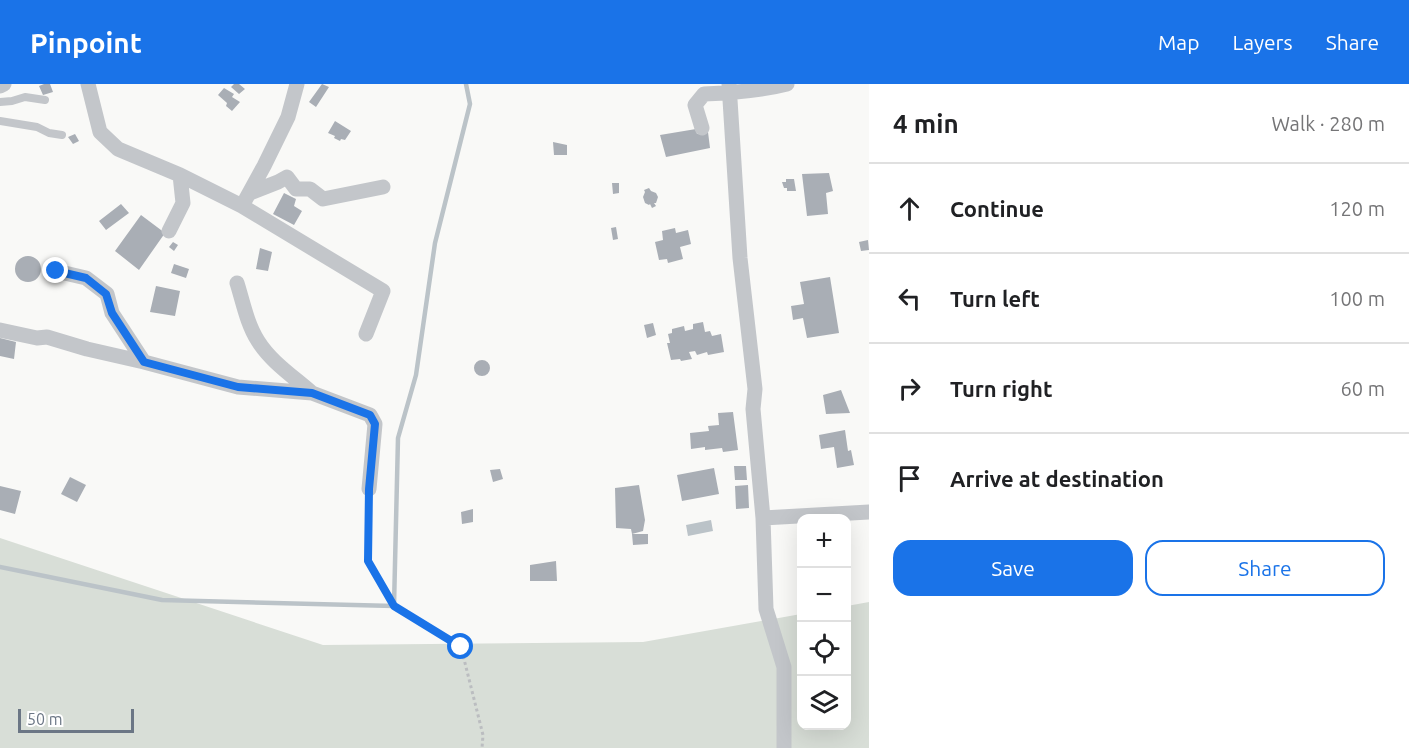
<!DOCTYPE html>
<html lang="en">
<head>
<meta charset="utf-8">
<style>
  :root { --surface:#fff; --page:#f6f6f6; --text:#202124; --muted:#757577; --line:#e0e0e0; --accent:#1a73e8 }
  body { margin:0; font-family:Ubuntu,sans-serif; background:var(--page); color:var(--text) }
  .controls { position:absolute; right:18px; bottom:18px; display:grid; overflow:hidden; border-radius:12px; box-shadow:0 6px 24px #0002 }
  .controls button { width:54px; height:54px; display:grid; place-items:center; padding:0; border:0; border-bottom:2px solid var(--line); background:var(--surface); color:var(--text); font:30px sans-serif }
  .scale { position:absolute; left:18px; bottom:15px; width:116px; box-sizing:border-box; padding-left:6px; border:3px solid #6b7685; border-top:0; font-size:16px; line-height:21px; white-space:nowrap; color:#6b7685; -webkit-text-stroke:4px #fff; paint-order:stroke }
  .stop { position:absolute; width:18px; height:18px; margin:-14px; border:4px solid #1a73e8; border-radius:50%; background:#fff }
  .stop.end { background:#1a73e8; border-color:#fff; box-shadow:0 2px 6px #0008 }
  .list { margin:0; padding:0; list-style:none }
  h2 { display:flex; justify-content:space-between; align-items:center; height:78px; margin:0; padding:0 24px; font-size:26px }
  h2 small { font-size:20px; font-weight:400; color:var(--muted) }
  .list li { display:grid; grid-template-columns:39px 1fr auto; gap:18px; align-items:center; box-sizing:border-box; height:90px; padding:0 24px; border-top:2px solid var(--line) }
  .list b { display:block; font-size:22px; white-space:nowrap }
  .list em { font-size:20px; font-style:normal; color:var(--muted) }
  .actions { display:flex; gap:12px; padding:18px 24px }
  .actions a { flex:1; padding:14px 0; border:2px solid var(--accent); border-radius:18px; text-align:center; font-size:21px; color:var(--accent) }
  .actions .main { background:var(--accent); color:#fff }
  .icon { flex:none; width:33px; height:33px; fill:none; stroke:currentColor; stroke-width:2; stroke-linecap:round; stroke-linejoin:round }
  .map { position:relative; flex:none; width:869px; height:664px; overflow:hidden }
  header { display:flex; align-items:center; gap:36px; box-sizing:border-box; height:84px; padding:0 30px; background:var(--accent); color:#fff }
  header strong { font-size:28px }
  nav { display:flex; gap:33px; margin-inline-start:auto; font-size:21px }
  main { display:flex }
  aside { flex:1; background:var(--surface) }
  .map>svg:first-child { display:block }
  .green { fill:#d8ded7 }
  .water { fill:#bbc3c8 }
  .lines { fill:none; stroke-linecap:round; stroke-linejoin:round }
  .stream { stroke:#bbc3c8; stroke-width:4.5 }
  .building { fill:#a9aeb5 }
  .path { stroke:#bbbdc0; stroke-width:3; stroke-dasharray:3 3; stroke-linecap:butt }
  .lane { stroke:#c3c6ca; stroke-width:8 }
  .street { stroke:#c3c6ca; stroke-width:15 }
  .route { stroke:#1a73e8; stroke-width:8 }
</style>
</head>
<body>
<header>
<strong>Pinpoint</strong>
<nav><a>Map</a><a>Layers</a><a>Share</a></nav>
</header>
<main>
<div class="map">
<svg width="869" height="664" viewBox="0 0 869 664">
  <rect width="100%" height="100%" fill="#f9f9f7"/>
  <path class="green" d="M0,454L323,561L643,558L801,530L802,642H846L847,522L869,518V664H0Z"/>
  <path class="water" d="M711,436L713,447L688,452L686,441Z"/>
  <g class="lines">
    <path class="stream" d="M0,483L162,516L394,522L398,354L416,291L435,159L470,20L466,0"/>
  </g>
  <path class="building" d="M44,0H50L53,8L43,11L39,2Z
    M234,0H239L245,5L239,10L231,3Z
    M322,0L329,3L316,23L309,18Z
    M224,4L234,10L232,13L240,18L232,27L226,22L227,19L218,11Z
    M335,37L351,47L345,56L341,55L340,57L334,54L335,52L328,49Z
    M696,45L697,50L708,48L710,64L666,73L660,51Z
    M75,50L79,57L73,60L68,53Z
    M553,58L567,61V71H554Z
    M829,89L833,107L826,109L828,130L807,132L802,90Z
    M786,95H794L796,107H787V104H784L782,98H786Z
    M612,99H619V109L613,110Z
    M649,104L651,107L656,109L658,113L656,119H654L656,122L652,124L650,120L649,121L645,119L643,113L645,108L644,106Z
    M284,109L296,115L294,122L302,127L294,141L273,130Z
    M121,120L129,129L106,146L99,137Z
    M141,131L165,149L139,186L115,167Z
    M616,143L618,155L613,156L611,144Z
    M675,144L676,149L688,146L691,160L680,163L683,175L668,179L667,175L659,176L655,158L663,156L662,147Z
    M868,156L869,166L861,167L859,158Z
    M173,158L178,161L174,167L169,163Z
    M260,164L272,168L268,187L256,185Z
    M15 185a13 13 0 1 1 26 0a13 13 0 1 1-26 0Z
    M174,180L189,185L186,194L171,189Z
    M830,193L839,249L807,254L803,234L793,236L791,222L804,220L800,198Z
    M156,202L180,207L175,232L150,228Z
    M703,238L705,248L710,247L712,252L721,250L724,268L708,271L707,268L697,271L695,267L689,268L692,275L681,277L680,275L671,276L667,259H670L668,250L672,249V245L684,242L685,247L693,245V240Z
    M653,239L656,251L647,254L644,241Z
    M0,254L16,258L14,275L0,272Z
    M474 284a8 8 0 1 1 16 0a8 8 0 1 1-16 0Z
    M841,306L850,329L826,330L823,311Z
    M733,328L738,366L723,368L722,364L705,366V363L691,365L690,349L709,347L708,342L719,341L718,329Z
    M845,346L848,367L851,366L854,381L837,384L834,363L821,365L819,351Z
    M734,382H746L747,396H735Z
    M714,384L719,410L682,417L677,391Z
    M500,385L503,395L493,398L490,386Z
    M70,393L86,401L77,418L61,410Z
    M639,401L645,436L643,447L632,450L631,445L616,444L615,404Z
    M748,401L749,424L736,425L735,402Z
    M0,402L21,407L15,430L0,426Z
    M473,425V438L462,440L461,428Z
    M632,450H648V460L633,461Z
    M556,477L557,497H530V481Z"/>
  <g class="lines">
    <path class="path" d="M369,419L368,477L394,522L461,563L483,651L482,664"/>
    <path class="lane" d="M0,18L12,17L25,13L45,16
      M0,37L37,43L49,49L62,51"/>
    <path class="street" d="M88,0L100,48L118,65L180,91L183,119L169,147
      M729,0L740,174L755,305L753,325L763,434L869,428
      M0,2L4,0
      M702,44L695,21L704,10C731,9 760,7 787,0
      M180,91L242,122L264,82L288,33L297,0
      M250,109L278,98L287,93L296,105H310L323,115L383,103
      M242,122L383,207L366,250
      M56,187L86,194L107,210L112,229L144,278L238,303L312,309L370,331L375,340L369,405
      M237,199C243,218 247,240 258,257C271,278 294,293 312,309
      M0,246L37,254L47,253L87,265L144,278
      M763,434L766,525L784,583V664"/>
  </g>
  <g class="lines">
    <path class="route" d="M56,187L86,194L106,210L112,229L144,278L238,303L312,309L370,331L375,340L369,405L368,477L394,522L461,563"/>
  </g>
</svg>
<div class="controls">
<button>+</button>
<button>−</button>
<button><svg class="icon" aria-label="locate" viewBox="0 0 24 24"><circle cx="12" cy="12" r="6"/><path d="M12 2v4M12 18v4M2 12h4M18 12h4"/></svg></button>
<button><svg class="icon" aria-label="layers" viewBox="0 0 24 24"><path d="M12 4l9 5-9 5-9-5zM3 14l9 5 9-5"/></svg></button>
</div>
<div class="scale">50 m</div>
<div class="stop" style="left:461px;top:563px"></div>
<div class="stop end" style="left:56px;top:187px"></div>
</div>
<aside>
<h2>4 min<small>Walk · 280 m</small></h2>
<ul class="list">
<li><svg class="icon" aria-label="ahead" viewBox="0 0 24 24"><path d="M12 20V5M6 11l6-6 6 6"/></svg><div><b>Continue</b></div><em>120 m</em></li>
<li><svg class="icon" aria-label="left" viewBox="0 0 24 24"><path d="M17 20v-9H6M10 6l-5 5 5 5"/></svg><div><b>Turn left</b></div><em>100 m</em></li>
<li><svg class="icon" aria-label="right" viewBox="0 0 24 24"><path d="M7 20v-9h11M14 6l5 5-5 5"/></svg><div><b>Turn right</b></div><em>60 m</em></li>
<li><svg class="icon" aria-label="arrive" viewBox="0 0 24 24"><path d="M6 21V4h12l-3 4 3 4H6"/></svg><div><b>Arrive at destination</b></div></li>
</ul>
<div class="actions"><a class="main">Save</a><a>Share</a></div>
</aside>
</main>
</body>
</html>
